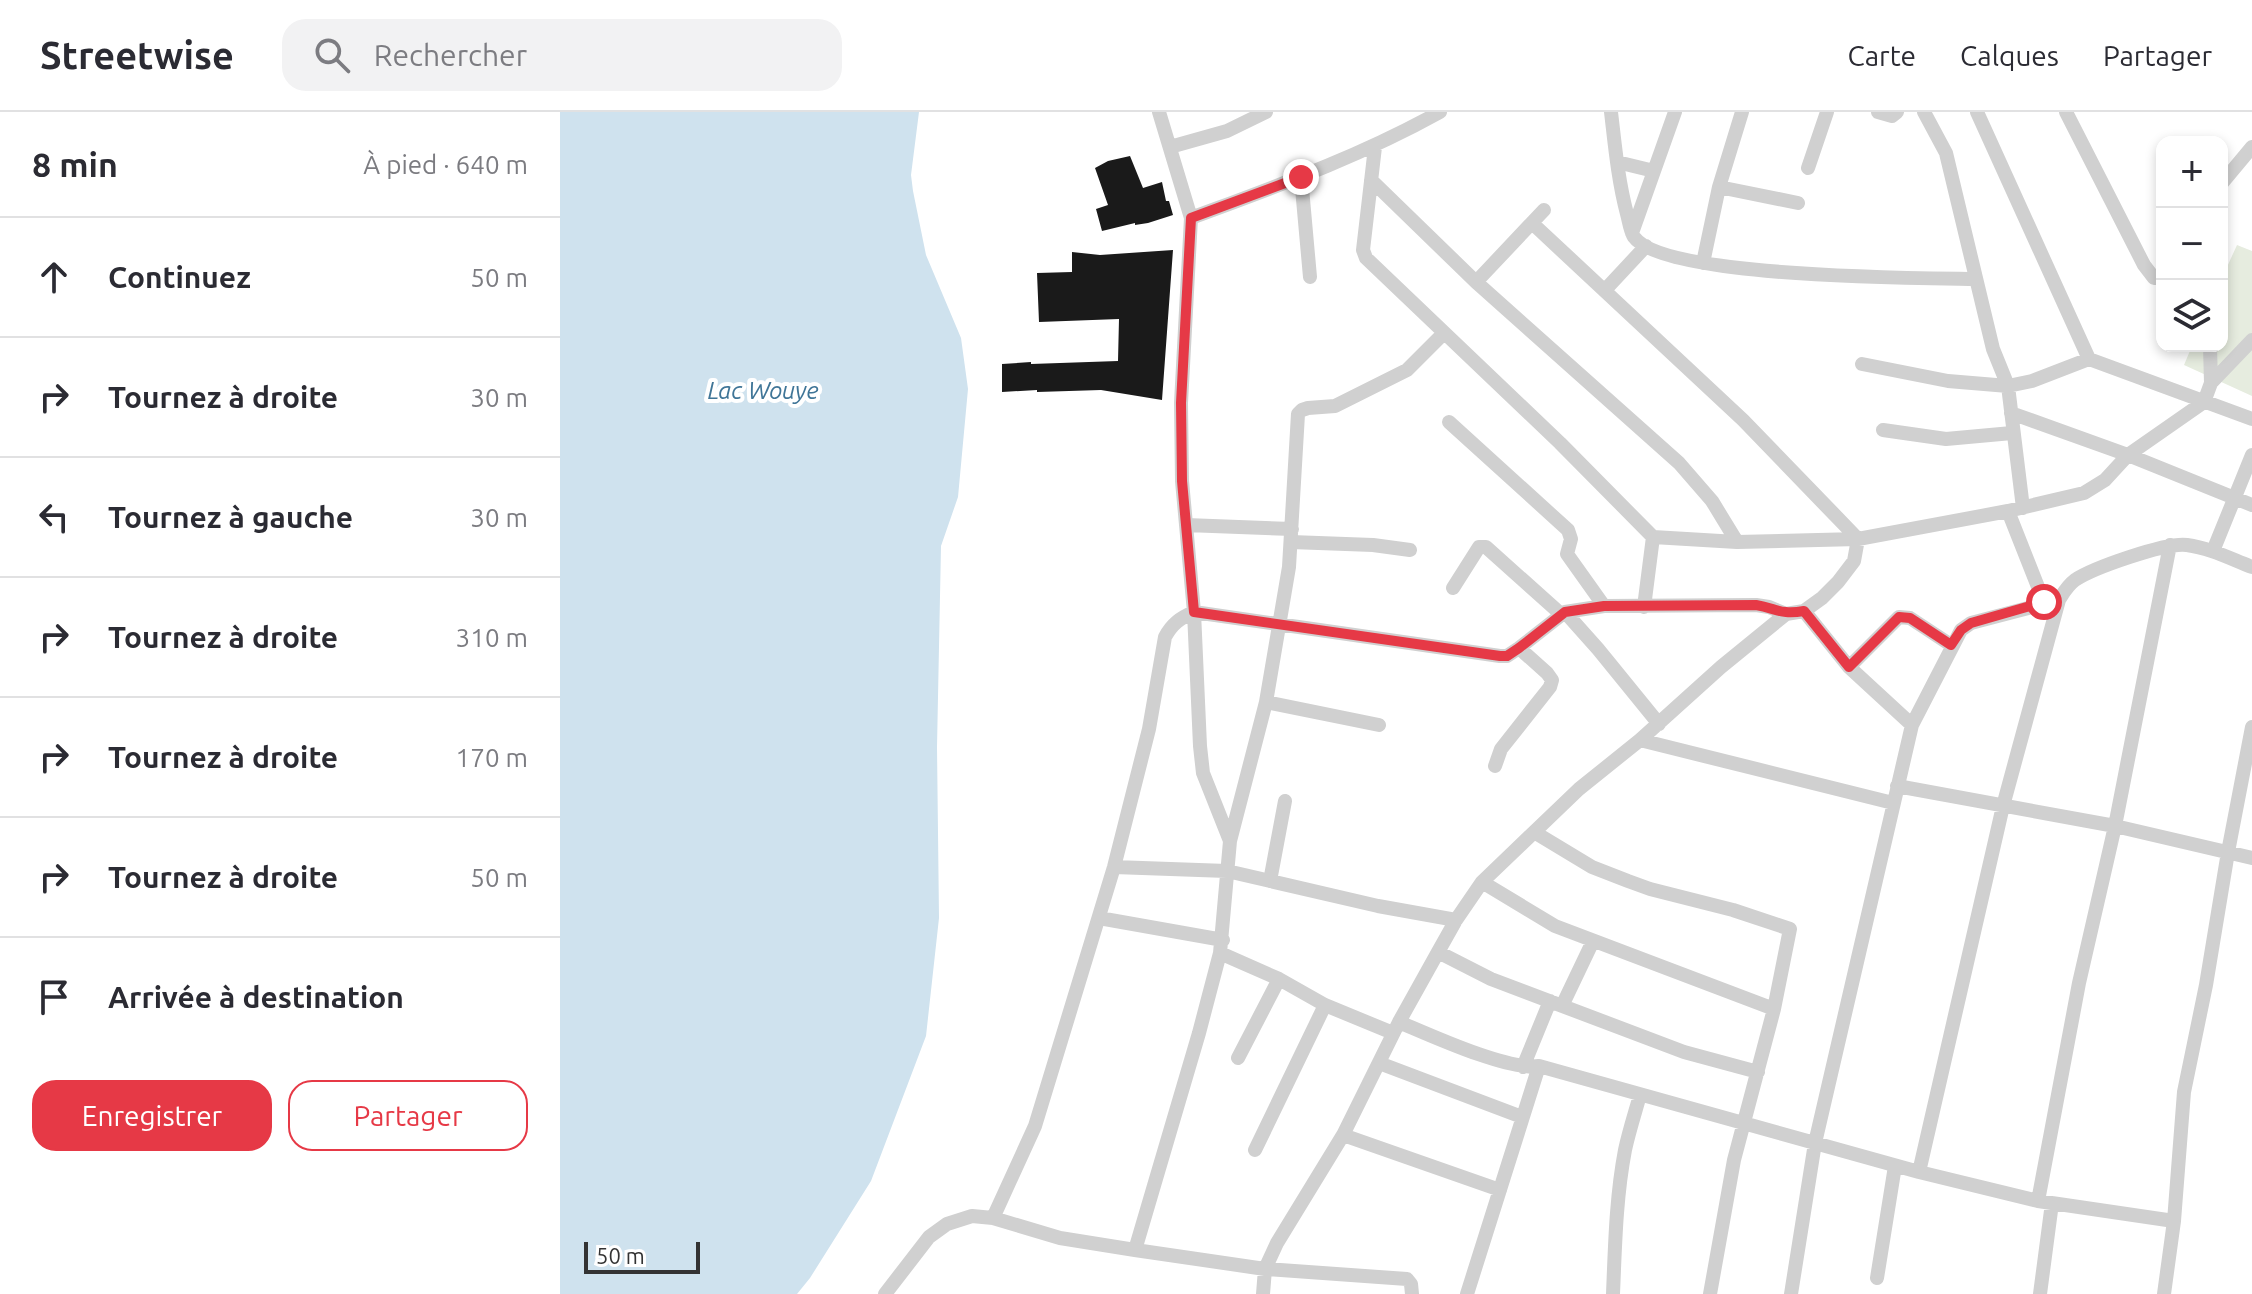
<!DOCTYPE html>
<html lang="fr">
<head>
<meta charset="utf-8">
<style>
  :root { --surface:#fff; --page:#f2f2f3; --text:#2b2b33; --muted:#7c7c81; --line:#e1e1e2; --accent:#e63946 }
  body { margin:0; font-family:Ubuntu,sans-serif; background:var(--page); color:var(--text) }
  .controls { position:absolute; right:24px; top:24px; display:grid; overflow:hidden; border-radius:16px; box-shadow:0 4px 12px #0003 }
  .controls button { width:72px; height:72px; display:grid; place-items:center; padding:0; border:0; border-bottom:2px solid var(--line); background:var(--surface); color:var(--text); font:40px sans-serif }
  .scale { position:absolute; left:24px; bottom:20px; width:116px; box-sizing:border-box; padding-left:8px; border:4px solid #333; border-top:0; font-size:22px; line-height:28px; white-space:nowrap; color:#333; -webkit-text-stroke:6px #fff; paint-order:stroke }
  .stop { position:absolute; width:24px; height:24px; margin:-18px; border:6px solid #e63946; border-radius:50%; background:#fff }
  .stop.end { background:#e63946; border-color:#fff; box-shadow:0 2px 8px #0008 }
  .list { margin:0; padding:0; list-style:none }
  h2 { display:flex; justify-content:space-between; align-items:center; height:104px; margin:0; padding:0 32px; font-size:34px }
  h2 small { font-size:26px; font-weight:400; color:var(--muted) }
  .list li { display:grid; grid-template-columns:52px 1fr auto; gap:24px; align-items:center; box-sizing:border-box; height:120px; padding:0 32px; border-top:2px solid var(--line) }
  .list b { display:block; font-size:30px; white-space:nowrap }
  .list em { font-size:26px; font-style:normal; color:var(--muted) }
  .actions { display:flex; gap:16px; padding:24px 32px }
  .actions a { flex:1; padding:18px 0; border:2px solid var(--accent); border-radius:24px; text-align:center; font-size:28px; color:var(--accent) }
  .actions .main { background:var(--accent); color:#fff }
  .icon { flex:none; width:44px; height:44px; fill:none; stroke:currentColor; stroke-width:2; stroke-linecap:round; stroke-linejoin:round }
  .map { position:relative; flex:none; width:1692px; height:1182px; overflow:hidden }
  header { display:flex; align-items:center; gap:48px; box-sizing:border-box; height:112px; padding:0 40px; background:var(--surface); border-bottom:2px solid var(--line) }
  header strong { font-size:38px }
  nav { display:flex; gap:44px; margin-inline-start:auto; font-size:28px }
  .search { width:560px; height:72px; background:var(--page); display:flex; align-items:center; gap:20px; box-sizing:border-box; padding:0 28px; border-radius:24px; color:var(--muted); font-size:30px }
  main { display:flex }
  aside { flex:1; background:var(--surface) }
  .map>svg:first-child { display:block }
  .green { fill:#e6ecdf }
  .water { fill:#cfe2ee }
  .building { fill:#1a1a1a }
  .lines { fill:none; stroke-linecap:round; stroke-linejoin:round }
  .street { stroke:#d0d0d0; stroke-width:14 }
  .route { stroke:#e63946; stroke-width:10 }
  .labels { text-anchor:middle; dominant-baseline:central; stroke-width:8; stroke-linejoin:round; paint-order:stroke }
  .water-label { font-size:24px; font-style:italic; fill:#3f7597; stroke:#fff }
</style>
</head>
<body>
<header>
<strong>Streetwise</strong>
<div class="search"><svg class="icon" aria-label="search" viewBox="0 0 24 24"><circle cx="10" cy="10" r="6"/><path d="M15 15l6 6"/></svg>Rechercher</div>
<nav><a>Carte</a><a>Calques</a><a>Partager</a></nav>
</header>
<main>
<aside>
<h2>8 min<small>À pied · 640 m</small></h2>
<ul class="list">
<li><svg class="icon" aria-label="ahead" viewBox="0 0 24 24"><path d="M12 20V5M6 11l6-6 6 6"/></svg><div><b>Continuez</b></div><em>50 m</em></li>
<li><svg class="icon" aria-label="right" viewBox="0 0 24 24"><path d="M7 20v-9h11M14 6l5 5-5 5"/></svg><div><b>Tournez à droite</b></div><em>30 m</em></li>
<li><svg class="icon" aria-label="left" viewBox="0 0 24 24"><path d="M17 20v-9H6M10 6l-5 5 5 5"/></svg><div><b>Tournez à gauche</b></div><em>30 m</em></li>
<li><svg class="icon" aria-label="right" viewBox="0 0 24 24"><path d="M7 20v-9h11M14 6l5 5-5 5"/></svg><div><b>Tournez à droite</b></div><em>310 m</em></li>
<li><svg class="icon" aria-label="right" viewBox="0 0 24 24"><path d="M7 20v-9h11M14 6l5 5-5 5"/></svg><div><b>Tournez à droite</b></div><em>170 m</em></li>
<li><svg class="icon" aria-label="right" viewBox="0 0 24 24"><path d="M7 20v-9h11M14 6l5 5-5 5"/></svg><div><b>Tournez à droite</b></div><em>50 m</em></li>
<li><svg class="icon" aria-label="arrive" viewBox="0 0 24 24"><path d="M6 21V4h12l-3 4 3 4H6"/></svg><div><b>Arrivée à destination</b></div></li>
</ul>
<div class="actions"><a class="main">Enregistrer</a><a>Partager</a></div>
</aside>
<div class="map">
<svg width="1692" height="1182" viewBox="0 0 1692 1182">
  <rect width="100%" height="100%" fill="#fff"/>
  <path class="green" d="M1677,133L1692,139V284L1624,253L1632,234H1662V166Z"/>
  <path class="water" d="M0,0H359L351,63L353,79L366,143L401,226L408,277L398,385L381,434L377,635L379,806L366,924L311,1069L250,1166L237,1182H0Z"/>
  <path class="building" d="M570,44L583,76L602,70L606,89H609L613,103L588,111L575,113V111L542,119L536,97L548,93L535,56L548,49Z
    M613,138L602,288L541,278L477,280V278L442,280V252L471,250V252L558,249L559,207L479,210L477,161L512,160V140L540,143Z"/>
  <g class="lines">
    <path class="street" d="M1051,0C1055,34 1058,68 1067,102C1069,109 1070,119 1074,125C1103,166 1360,166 1415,167
      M1318,0L1332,4L1337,0
      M1364,0L1386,41L1433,237L1448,274L1463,396
      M1417,0L1529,247
      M1506,0L1584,153L1594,166H1602
      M610,35L667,19L706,0
      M815,35L803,138L806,146L1000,331L1093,425L1177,430L1298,427L1448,399L1524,381L1545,368L1568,343L1644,290L1651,271L1650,234
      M1057,50L1094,59
      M1248,56L1267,0
      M741,65L750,165
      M811,68L916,170L1119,351L1152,389L1177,430
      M1662,71L1692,35
      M1159,75L1238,91
      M631,106C717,74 799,45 880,0
      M1072,121L1115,0
      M1143,151L1159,75L1182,0
      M916,170L984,98
      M1045,178L1086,134
      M1302,252L1388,269L1448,274L1472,269L1529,247L1692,307
      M1651,271L1692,228
      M1451,301L1568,343L1692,393
      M889,310L1008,418L1011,427L1007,442L1044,494
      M1323,318L1386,327L1452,321
      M1448,399L1484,490
      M626,413L732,417
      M731,430L813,433L850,438
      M1653,439L1692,343
      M893,476L919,435H926L1002,503
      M1084,495L1093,425
      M1244,499L1289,555L1352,613
      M1005,500L1038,537L1099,612
      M1289,555L1339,505L1350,506L1391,533
      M706,590L819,613
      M1080,628L1333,691
      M935,654L941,637L990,575L992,568L987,561L959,536
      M1337,674L1555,714L1692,746
      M974,720L1032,755L1068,769L1090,777L1173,798L1230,817L1214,897L1174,1048L1150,1182
      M670,729L706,590L729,455L738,302L742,298L748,296L775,294L847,258L884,221
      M554,755L667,759L818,794L896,808
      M710,769L725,689
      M922,770L995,814L1214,897
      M539,806L663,828
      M878,840L931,867L1124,940L1198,960
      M660,841L719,867L765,893L833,921
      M1002,894L1033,829
      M839,910C870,923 948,959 979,954L1359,1060L1478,1089L1614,1109
      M678,946L719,867
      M819,951L962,1005
      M963,955L990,889
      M783,1023L940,1078
      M695,1038L765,893
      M1359,1060L1443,694L1499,488C1504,480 1507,474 1515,468C1533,456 1606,430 1627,433C1650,436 1671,447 1692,455
      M1478,1089L1519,871L1555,714L1610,433
      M433,1106L475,1014L554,755L589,617L605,525C612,512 620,506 634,500L940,544H947L959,536L1005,500L1044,494L1196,493L1209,495L1226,502
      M575,1138L639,921L660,841L670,729L643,661L640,634L634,500L622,369L621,291L631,106L599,0
      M1317,1166L1335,1054
      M325,1182L369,1125L387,1112L412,1104L433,1106L500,1126L575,1138L705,1157L847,1167L851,1172L852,1182
      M703,1182L705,1157L717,1131L783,1023L839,910L878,840L896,808L922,770L1019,677L1080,628L1161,555L1226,502L1244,499L1262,486L1278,470L1294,449L1298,427L1183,308L972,111
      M907,1182L979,954
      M1053,1182C1055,1134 1056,1085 1065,1038C1069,1019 1075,1001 1080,983
      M1231,1182L1255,1031L1352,613L1401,518L1411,511L1499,488
      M1480,1182L1492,1091
      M1604,1182L1614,1109L1624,980L1646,873L1668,740L1692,615"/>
  </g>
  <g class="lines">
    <path class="route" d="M741,65L631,106L621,291L622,369L634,500L940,544H947L959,536L1005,500L1044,494L1196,493C1218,497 1221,503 1244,499L1289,555L1339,505L1350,506L1391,533L1401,518L1411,511L1484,490"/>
  </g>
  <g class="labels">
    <g class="water-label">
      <text x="203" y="278">Lac Wouye</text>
    </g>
  </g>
</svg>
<div class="controls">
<button>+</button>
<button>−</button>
<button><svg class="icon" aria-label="layers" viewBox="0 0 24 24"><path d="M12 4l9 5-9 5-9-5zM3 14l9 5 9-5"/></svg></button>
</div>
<div class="scale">50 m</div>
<div class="stop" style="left:1484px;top:490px"></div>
<div class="stop end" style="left:741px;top:65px"></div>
</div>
</main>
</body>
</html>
